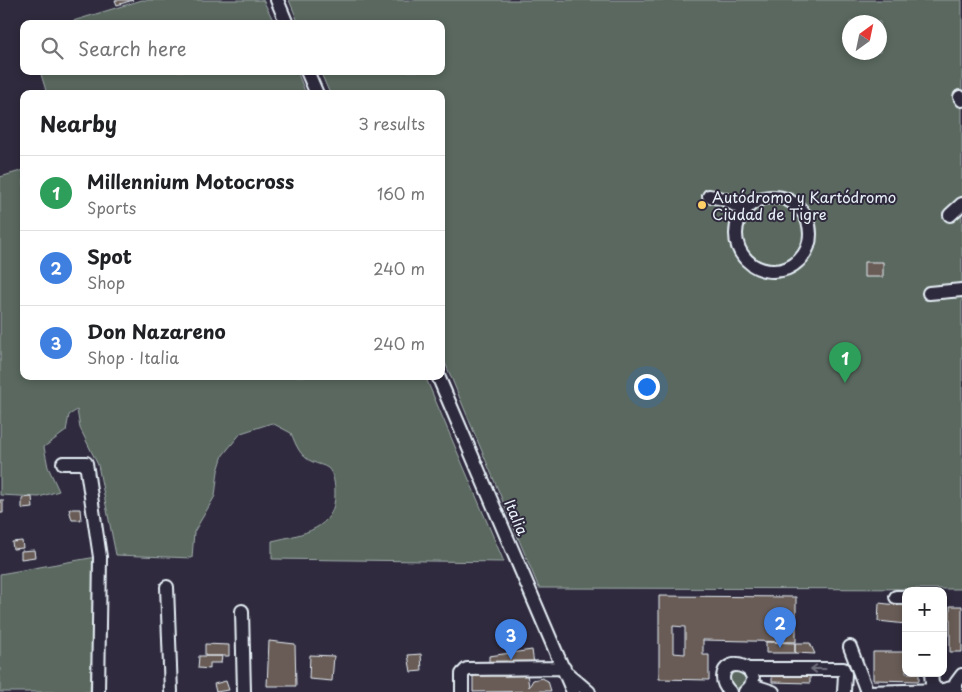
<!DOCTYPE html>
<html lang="en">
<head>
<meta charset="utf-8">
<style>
  :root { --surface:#fff; --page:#f2f2f2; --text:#202124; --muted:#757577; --line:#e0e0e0; --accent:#0b8043 }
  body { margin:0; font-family:"Playpen Sans",sans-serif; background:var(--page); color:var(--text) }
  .controls { position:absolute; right:15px; bottom:15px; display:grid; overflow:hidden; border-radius:10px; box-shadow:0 2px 8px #0003 }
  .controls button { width:45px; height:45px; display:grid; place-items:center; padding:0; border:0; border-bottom:1px solid var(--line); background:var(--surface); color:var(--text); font:25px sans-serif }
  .compass { position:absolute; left:842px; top:15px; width:45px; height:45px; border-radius:50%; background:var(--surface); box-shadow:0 2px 8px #0003; rotate:33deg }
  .you { position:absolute; left:646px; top:386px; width:18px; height:18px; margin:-12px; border:4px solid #fff; border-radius:50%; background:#1a73e8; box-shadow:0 0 0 8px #1a73e833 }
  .badge { display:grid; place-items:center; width:32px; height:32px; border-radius:50%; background:var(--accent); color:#fff; font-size:16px; font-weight:700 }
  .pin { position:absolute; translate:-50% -41px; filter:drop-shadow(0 1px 2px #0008) }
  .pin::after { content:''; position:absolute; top:26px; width:18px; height:15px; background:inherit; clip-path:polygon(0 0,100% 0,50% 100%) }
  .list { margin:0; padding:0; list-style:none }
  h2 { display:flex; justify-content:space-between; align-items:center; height:65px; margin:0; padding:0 20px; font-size:21px }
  h2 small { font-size:16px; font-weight:400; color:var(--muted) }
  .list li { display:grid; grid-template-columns:32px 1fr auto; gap:15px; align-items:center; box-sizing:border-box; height:75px; padding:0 20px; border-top:1px solid var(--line) }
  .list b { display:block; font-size:19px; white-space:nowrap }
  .list p { margin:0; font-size:16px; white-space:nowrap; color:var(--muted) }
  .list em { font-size:16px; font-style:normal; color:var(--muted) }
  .icon { flex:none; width:28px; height:28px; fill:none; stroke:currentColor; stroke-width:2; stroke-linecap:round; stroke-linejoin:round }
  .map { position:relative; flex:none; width:962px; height:692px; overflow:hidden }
  .search { position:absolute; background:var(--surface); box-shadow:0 2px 8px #0003; left:20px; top:20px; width:425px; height:55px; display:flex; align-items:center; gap:12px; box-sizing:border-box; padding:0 18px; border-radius:10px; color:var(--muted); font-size:19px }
  .panel { position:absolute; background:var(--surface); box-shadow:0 2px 8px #0003; left:20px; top:90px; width:425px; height:290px; border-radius:10px }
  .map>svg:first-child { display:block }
  .green { fill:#5a685f; stroke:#a1acac; fill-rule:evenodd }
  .building { fill:#695b57; stroke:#e8f1f8; fill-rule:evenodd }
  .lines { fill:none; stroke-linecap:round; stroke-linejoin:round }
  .minor-casing { stroke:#e8f1f8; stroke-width:16 }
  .minor { stroke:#2f2a3d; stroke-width:12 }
  .oneway { stroke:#70707e }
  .poi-dot { fill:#ffd166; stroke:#2f2a3d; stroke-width:2 }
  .labels { text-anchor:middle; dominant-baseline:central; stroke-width:4; stroke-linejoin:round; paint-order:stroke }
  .poi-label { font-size:15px; fill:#e8f1f8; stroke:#2f2a3d; text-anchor:start }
  .street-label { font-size:15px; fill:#e8f1f8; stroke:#2f2a3d }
</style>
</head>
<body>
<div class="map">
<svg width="962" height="692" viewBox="0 0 962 692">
  <rect width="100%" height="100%" fill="#2f2a3d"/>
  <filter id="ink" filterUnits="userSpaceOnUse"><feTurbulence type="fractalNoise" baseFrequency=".02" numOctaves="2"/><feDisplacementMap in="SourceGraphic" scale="10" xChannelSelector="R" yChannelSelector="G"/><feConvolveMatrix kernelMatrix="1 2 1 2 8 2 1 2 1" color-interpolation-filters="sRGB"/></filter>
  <g filter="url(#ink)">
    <path class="green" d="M142,0H263L275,24H63Z
      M289,0H962V589L539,588L441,353V94H330L320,71H441V24H299ZM850,22H880V52H850Z
      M40,71H297L306,94H47Z
      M24,170V376H425L504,562L272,559V541C302,534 336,530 335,493C335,485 334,474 328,468C324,465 317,464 313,462C300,457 296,445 291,433L272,423L241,433L223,455L218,471L215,496L194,532L192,558L116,555L98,465L80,428L77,410L69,415L66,431L44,447L48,467L59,491L39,497L0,495V177Z
      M96,557L90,692H0V574Z
      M728 679a9 9 0 1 1 18 0a9 9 0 1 1-18 0Z"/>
    <path class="building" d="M115,0H133L117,5Z
      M864,262H883V277H864Z
      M32,497L33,508L22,509V498Z
      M0,500H3V513H0Z
      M69,509H80L81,520H72Z
      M22,541L23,548L13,549L12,542Z
      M34,550L35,557L21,559V551Z
      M659,596L796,597V642L703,640V655H709V680L659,679ZM673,626L685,627V654L673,653Z
      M879,603L906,606V624L878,621Z
      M950,606H962V652H950Z
      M269,641L295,644L296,686H267Z
      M766,642L795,643V653H766Z
      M795,643H810L815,654L795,653Z
      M205,644L229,645V656H205Z
      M532,650L534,664H489V656Z
      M873,652H906V673H919V681L873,680Z
      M421,654L422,671L411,672L408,655Z
      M310,655L334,656L332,681L309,679Z
      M199,656H222L221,663H210V669L198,668Z
      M772,671H810V683L772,682Z
      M473,674H527L529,687L533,680L542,678L548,681L551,691L473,692Z
      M226,681L229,690L216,692L214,684Z"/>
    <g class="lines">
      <defs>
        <path id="minor" d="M277,0L287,24
          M307,71L317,94
          M960,97L962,100
          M709,196L724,199L744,210
          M736 234a37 37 0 1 1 74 0a37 37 0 1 1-74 0Z
          M950,215L962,204
          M929,293L962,290
          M438,376L573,692
          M63,463H86L100,557L98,692
          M167,587L171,692
          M896,597H906
          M242,611L244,692
          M850,647L867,692
          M748,669H843L845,674L844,692
          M931,673L932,684L937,690
          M568,674L589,692
          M752,685L773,692
          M462,692V674L467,669L564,668
          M730,692C726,688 723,684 723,678C724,651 771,671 745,692
          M867,692L943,690L955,687
          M956,692V683L962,675"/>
      </defs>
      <use href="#minor" class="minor-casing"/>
      <use href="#minor" class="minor"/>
    </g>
    <defs><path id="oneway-shaft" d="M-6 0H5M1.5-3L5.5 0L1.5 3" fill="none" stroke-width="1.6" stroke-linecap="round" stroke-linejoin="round" transform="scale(1.25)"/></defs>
    <use class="oneway" href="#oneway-shaft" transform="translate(818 669) rotate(180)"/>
  </g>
  <circle class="poi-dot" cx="702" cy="205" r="5"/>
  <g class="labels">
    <g class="poi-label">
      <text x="712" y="196">Autódromo y Kartódromo<tspan x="712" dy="17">Ciudad de Tigre</tspan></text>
    </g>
    <g class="street-label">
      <text transform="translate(517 517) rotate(67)">Italia</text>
    </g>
  </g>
</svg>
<div class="controls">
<button>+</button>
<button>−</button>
</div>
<svg class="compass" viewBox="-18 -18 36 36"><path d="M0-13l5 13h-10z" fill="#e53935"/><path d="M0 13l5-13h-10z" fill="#757577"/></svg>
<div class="you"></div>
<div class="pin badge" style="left:845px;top:383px;background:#2e9e5b">1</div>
<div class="pin badge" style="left:780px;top:648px;background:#3f7fe0">2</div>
<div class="pin badge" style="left:511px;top:660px;background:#3f7fe0">3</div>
<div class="search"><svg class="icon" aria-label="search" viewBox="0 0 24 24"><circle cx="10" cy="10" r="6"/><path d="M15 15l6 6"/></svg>Search here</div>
<section class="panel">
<h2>Nearby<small>3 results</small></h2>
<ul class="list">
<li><span class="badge" style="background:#2e9e5b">1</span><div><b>Millennium Motocross</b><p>Sports</p></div><em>160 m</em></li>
<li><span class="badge" style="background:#3f7fe0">2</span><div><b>Spot</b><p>Shop</p></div><em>240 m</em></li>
<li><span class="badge" style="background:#3f7fe0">3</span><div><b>Don Nazareno</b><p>Shop · Italia</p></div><em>240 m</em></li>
</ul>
</section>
</div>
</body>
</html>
